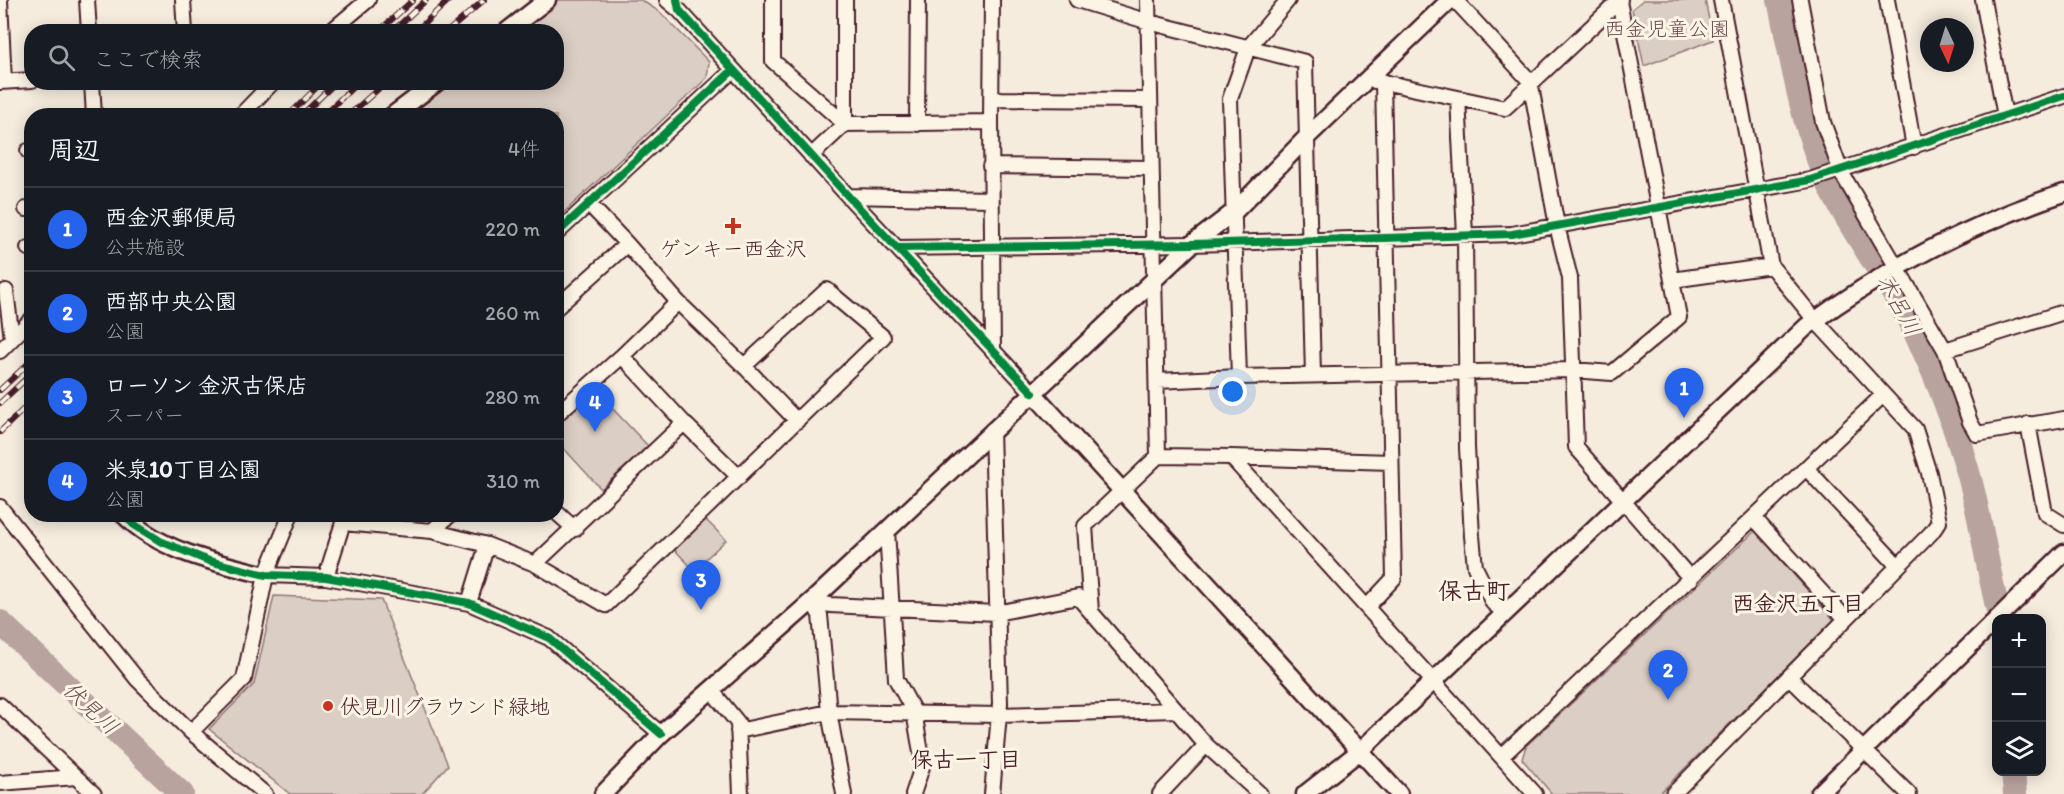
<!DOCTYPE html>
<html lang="ja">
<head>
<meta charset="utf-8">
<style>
  :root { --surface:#171b24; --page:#20242c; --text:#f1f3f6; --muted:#9ea1a6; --line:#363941; --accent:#2563eb }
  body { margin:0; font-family:Itim,"Klee One",sans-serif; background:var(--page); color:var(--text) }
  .controls { position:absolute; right:18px; bottom:18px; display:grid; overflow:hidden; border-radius:12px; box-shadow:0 3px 15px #0003 }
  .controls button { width:54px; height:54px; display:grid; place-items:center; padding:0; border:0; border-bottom:2px solid var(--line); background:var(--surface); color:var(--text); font:30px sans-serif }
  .compass { position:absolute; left:1920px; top:18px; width:54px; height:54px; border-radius:50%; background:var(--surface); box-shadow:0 3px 15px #0003; rotate:176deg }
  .you { position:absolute; left:1233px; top:392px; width:21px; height:21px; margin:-15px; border:4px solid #fff; border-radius:50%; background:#1a73e8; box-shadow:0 0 0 9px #1a73e833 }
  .badge { display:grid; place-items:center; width:39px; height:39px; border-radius:50%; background:var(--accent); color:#fff; font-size:20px; font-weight:700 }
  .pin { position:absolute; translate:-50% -50px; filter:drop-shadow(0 2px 3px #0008) }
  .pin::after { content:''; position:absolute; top:32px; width:21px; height:18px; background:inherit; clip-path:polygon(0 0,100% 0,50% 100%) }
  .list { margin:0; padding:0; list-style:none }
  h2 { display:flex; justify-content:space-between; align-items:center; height:78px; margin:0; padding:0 24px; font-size:26px }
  h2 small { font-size:20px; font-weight:400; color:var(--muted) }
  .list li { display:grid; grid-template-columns:39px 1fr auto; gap:18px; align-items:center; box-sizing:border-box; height:84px; padding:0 24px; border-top:2px solid var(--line) }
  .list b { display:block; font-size:22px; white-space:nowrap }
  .list p { margin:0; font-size:20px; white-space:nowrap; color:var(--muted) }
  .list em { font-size:20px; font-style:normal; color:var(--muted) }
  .icon { flex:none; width:33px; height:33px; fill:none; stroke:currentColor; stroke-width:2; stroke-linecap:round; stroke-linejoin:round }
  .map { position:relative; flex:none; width:2064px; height:794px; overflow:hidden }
  .search { position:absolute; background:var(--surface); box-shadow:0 3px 15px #0003; left:24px; top:24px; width:540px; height:66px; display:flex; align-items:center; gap:15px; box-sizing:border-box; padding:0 21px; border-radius:24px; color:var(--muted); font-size:22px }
  .panel { position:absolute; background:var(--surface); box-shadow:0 3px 15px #0003; left:24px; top:108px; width:540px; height:414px; border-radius:24px }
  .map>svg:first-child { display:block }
  .green { fill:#dbcec4; stroke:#927678; stroke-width:1.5 }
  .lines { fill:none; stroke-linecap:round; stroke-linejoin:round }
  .river { stroke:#b8a39e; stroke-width:24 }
  .minor-casing { stroke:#4a1f2b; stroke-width:18 }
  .tertiary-casing { stroke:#4a1f2b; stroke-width:21 }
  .minor { stroke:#fcf5e5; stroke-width:14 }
  .tertiary { stroke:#fcf5e5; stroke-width:16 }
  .rail-casing { stroke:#4a1f2b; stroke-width:6 }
  .rail { stroke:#fcf5e5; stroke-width:4; stroke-dasharray:11; stroke-linecap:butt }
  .cycleway-casing { stroke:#fcf5e5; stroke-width:11 }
  .cycleway { stroke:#00873e; stroke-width:8 }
  .poi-dot { fill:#c8321e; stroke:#fcf5e5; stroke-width:2 }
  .labels { text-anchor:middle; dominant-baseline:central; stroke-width:6; stroke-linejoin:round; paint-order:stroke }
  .park-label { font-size:21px; fill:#6e4b51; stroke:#fcf5e5 }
  .poi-label { font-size:21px; fill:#4a1f2b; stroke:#fcf5e5 }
  .water-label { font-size:22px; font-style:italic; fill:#704d53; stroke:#fcf5e5 }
  .neighbourhood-label { font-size:22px; font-weight:bold; fill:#4a1f2b; stroke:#fcf5e5 }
  .quarter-label { font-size:24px; font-weight:bold; fill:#4a1f2b; stroke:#fcf5e5 }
</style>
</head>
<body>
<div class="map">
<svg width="2064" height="794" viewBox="0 0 2064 794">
  <rect width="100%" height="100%" fill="#f5ecde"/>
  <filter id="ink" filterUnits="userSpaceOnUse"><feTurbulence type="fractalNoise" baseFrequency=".0167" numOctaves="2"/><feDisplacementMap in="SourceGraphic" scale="12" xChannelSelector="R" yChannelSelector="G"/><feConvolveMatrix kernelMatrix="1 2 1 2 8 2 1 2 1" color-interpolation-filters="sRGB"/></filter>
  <g filter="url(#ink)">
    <path class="green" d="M557,0H641L660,12L709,62L707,78L557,219L556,116H409L452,83L556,82V32L517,31Z
      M1643,0H1705L1713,40L1644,66L1632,9Z
      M593,388L648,446L601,489L557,441V422Z
      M703,517L726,540L694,570L672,547Z
      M1755,531L1834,620L1659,794H1552L1522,759L1526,746Z
      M274,596L381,600L448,765L422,794H290L209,729L254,684Z"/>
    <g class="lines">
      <path class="river" d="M1779,0C1791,55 1800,114 1821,167C1847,230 1893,283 1921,345C1940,385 1956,430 1968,472C1982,520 1987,570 2000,618
        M0,622L182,794
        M2013,772L2015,794"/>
      <defs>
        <path id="minor" d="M0,0L4,82
          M87,0L89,32
          M183,0L185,32
          M667,0L679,10L848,196L1033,393
          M773,0V61L845,124L811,156
          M845,0V124L991,122L993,351
          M1077,0L1149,22L1305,62L1313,375
          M1148,0L1158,456
          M1455,0L1530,81L1557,226L1570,278L1576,447L1691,579
          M1800,0L1823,122L1841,172L1945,350L1970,422L1977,434L2064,419
          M1887,0L1914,147
          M1983,0L2005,116
          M330,32L368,0
          M0,82L32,80
          M92,82L94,116
          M1383,82L1505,108L1620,0
          M1458,98L1465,235L1467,448L1472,536L1475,567L1493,603L1505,613
          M991,99L1150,100
          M240,116L273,82
          M991,122L992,0
          M917,124L918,0
          M28,151H32
          M990,166L1151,168
          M848,196L990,199
          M589,204L627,244
          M26,209H32
          M556,234L733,70
          M28,248H32
          M897,248L1192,244L1512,234L1810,180L2064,96
          M1672,280L1771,266
          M6,291L12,339
          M556,308L627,244L678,302
          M1945,350L2064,312
          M0,351L32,319
          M622,356L678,302L746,368
          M1239,377L1230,99L1248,48L1288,0
          M1157,381L1239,377L1573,370L1612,373L1679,317L1619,1
          M684,423L739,477
          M2028,424L2045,513L2064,525
          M1231,457L1391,462
          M1807,469L1898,566
          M0,507L137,679L191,732L265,794
          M556,512L575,529
          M451,514L432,531L487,545
          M1755,519L1846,619
          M343,523L432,531
          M887,530L896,679L914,712L923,764L913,794
          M535,564L606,605L883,337L827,290L744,366L797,421
          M266,575L326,577L469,603L549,638L661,734
          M326,577L345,516
          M812,601L830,605L996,613L1078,597L1206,745L1260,794
          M812,601L820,615L829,712L844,794
          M469,603L487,545L535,564L684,423L622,356L558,413
          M1367,607L1394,578L1383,82L1368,80
          M1091,612L1085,526L1158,456L1231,457L1535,794
          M1789,677L1909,794
          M712,691L738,723L741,794
          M0,705L94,794
          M738,731L829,712L999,715L1176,710
          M191,732L244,679L266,575L291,514
          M1502,756L1882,396
          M0,783L76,777
          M992,794L1000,703L992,430
          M1160,794L1206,745
          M1673,794L1931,533L1939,522L1929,473L1915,429L1815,320L1771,266L1721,0"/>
        <path id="tertiary" d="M506,32L547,0
          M392,116L437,82
          M1033,393L1399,794
          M123,514C160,552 217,563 266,575
          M603,794L661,734L812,601L1192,244L1236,210L1306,138L1450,0
          M1305,794L1360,751L1806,327C1888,267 1968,225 2064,193
          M1819,794L2064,553"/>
      </defs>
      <use href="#minor" class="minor-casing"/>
      <use href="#tertiary" class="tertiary-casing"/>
      <use href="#minor" class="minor"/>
      <use href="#tertiary" class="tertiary"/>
      <defs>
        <path id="rail" d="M378,32L413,0
          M392,32L426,0
          M415,32L449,0
          M447,32L484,0
          M288,116L322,82
          M301,116L336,82
          M323,116L358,82
          M348,116L386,82
          M0,390L32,360
          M0,403L32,373
          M0,432L32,401"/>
      </defs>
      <use href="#rail" class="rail-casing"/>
      <use href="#rail" class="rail"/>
      <defs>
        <path id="cycleway" d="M677,0L679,10L848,196L1033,393
          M556,234L733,70
          M897,248L1192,244L1512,234L1810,180L2064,96
          M123,514L133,524L160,541L209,561L266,575L326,577L469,603L549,638L661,734"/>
      </defs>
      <use href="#cycleway" class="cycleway-casing"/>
      <use href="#cycleway" class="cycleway"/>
    </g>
  </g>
  <g class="poi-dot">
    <path d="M730 217h6v6h6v6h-6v6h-6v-6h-6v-6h6z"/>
    <circle cx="328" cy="706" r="6"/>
  </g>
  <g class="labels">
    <g class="park-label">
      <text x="1667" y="28">西金児童公園</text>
    </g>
    <g class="poi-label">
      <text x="733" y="248">ゲンキー西金沢</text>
      <text x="340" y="706" text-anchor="start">伏見川グラウンド緑地</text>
    </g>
    <g class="water-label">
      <text transform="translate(1899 305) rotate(61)">木呂川</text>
      <text transform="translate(91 708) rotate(43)">伏見川</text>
    </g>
    <g class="neighbourhood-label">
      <text x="1798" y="603">西金沢五丁目</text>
      <text x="966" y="759">保古一丁目</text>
    </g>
    <g class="quarter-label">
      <text x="1474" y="590">保古町</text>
    </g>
  </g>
</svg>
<div class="controls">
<button>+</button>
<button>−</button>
<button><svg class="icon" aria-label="layers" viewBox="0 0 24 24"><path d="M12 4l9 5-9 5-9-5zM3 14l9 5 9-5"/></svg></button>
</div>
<svg class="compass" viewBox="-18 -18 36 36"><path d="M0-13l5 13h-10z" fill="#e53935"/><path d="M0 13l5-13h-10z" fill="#9ea1a6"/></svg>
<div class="you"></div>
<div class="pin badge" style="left:1684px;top:418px">1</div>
<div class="pin badge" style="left:1668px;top:700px">2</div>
<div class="pin badge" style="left:701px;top:610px">3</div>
<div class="pin badge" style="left:595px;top:432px">4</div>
<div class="search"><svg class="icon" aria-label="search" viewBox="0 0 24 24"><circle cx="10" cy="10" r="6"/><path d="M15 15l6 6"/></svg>ここで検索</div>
<section class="panel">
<h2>周辺<small>4件</small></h2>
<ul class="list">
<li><span class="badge">1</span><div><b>西金沢郵便局</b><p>公共施設</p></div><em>220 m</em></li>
<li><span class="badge">2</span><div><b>西部中央公園</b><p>公園</p></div><em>260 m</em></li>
<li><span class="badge">3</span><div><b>ローソン 金沢古保店</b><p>スーパー</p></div><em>280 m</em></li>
<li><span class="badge">4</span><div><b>米泉10丁目公園</b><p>公園</p></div><em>310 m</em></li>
</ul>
</section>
</div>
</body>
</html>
